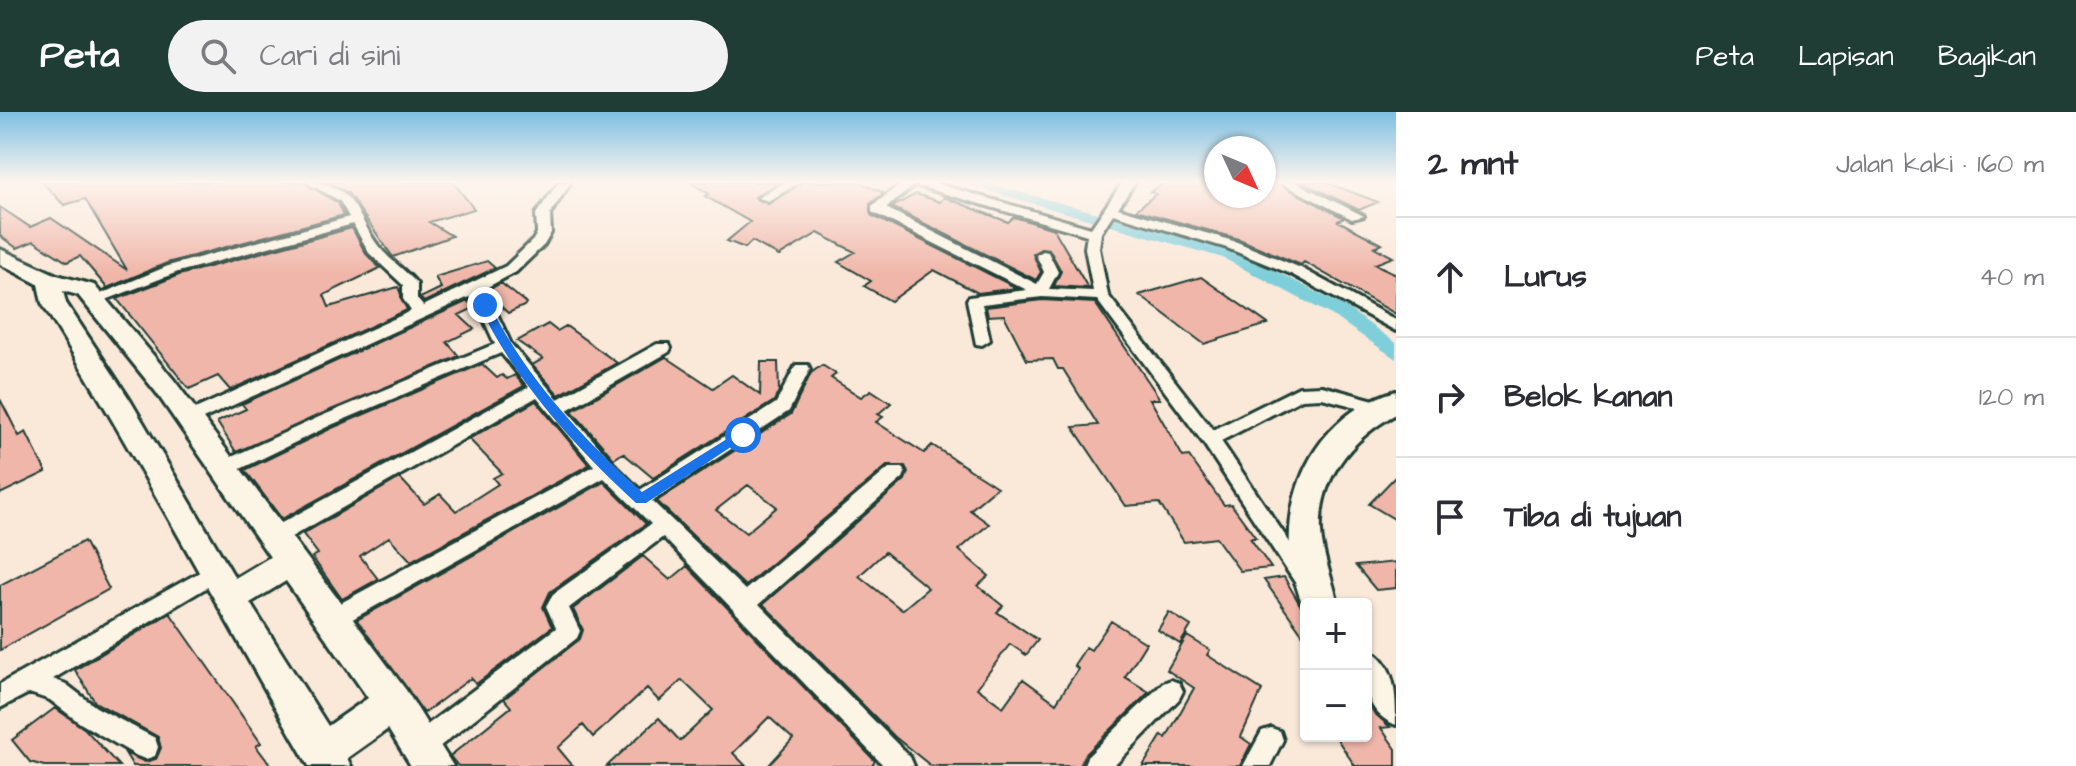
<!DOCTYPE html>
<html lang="id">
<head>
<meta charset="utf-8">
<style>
  :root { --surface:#fff; --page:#f2f2f3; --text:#2b2b33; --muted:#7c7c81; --line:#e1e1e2; --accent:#1f3d34 }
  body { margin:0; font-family:"Architects Daughter",sans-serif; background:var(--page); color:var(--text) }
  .controls { position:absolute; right:24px; bottom:24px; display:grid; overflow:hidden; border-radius:8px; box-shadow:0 2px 6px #0004 }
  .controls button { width:72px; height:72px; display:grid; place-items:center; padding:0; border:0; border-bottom:2px solid var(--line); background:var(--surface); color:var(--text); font:40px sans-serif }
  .compass { position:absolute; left:1204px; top:24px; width:72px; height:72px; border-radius:50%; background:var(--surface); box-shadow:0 2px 6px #0004; rotate:134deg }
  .stop { position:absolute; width:24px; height:24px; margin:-18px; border:6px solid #1a73e8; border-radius:50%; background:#fff }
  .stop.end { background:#1a73e8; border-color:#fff; box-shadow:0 2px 8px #0008 }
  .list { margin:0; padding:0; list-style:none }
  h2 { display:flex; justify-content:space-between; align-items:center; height:104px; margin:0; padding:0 32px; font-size:34px }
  h2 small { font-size:26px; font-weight:400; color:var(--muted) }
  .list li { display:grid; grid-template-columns:52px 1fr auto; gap:24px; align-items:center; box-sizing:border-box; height:120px; padding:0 32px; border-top:2px solid var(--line) }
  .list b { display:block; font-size:30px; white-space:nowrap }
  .list em { font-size:26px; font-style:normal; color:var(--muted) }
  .icon { flex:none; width:44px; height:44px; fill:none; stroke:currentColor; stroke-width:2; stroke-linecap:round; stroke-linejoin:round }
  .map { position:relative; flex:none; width:1396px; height:654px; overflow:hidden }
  header { display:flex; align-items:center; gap:48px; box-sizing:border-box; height:112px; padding:0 40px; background:var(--accent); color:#fff }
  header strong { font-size:38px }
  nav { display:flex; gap:44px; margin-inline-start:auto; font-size:28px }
  .search { width:560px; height:72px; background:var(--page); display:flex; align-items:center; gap:20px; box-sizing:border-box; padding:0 28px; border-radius:44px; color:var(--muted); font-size:30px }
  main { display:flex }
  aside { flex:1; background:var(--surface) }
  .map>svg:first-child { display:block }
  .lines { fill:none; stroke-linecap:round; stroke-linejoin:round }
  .canal { fill:#7fcfdb; fill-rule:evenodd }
  .building { fill:#f0b6a9; stroke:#1f3d34; stroke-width:2; fill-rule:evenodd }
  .minor-casing { stroke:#1f3d34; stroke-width:6 }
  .primary-casing { stroke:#1f3d34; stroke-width:6 }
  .trunk-casing { stroke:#1f3d34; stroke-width:6 }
  .minor { fill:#fcf5e5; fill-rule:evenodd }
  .primary { fill:#fcf5e5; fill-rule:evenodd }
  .trunk { fill:#fcf5e5; fill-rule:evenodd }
  .route { fill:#1a73e8 }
</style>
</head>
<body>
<header>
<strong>Peta</strong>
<div class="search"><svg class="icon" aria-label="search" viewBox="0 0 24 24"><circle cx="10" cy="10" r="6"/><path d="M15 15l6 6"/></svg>Cari di sini</div>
<nav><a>Peta</a><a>Lapisan</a><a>Bagikan</a></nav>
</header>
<main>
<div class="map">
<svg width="1396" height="654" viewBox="0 0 1396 654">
  <rect width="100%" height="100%" fill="#fae8d9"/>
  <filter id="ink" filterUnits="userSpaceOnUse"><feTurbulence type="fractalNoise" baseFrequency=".0125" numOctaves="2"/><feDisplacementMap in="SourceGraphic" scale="16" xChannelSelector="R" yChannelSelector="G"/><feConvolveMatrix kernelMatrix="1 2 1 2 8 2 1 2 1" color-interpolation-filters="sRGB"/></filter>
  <g filter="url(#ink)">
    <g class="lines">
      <path class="canal" d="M958,70H983L1235,138L1347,196L1396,231V247L1333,204L1223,146Z"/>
    </g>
    <path class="building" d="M42,70H303L338,91L344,103L167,151L107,176L80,144L67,150L34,129L17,136L0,124V95L30,115L51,106L127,158L85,87L64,93Z
      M327,70H453L474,97L429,110L452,124L393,145L348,81Z
      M690,70H779L755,85L768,92L803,70H860L884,81L870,92L871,103L1017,176L978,181L934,158L891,189L864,174L871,169L838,150L855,140L818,121L779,144L752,129L745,136L727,129L750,110L705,84L709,82Z
      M1166,70H1216V84H1264V70H1276L1344,106L1338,109L1382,132L1374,135L1393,145L1375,152L1396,162V202L1304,150L1301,153L1239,127L1136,98L1156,82L1150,80Z
      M1302,70H1325L1378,90L1359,98Z
      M916,82L940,90L944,85L1008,110L1014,105L1054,117L1088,176L1054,174L1061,159L1049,137L1042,136L1033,142L1041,160L1036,168L892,95Z
      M352,116L366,142L380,156L324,183L329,195L398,175L407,198L230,278L218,264L189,277L117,187L179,163Z
      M487,149L495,156L424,190L420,186L441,176L435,165Z
      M1201,165L1268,212L1204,232L1139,183Z
      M501,171L526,191L524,194L508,201L485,180Z
      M1042,188L1095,191L1160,287H1150L1183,345L1189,344L1224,393L1231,392L1256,426H1250L1271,456L1240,459L1216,426L1184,430L1159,391L1126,394L1073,315L1098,313L1063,257H1058L1053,247L1027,248L1004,203L988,204L986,195Z
      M468,189L474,196L459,203L474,217L447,230L459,244L236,340L217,310L246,297L242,292Z
      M548,212L557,219L566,214L617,251L559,283L532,253L543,247L517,229Z
      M666,245L713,276L732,263L760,283L761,250H778L779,279L774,289L653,366L623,341L614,347L572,299Z
      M482,252L497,266L502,263L507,267L515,263L524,274L282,407L245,358L332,316Z
      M822,253L836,262L831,266L861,285L871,278L891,291L878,302L883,305L876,310L924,341L932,333L997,375L970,398L989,412L959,438L989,464L978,474L1003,494L997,500L1038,528L1026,543L1010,532L977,576L1003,595L1023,567L1056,591L1078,557L1074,553L1086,535L1091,538L1111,509L1146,531L1125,565L1149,580L1085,643L1080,654H931L895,625L763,492L905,368L908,360L905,354H887L745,474L657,389L791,302L811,261ZM748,373L777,395L746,421L716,398ZM885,440L928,476L902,498L859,464Z
      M0,287L19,324L26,320L46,360L0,382Z
      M536,289L589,353L411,449L389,425L360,444L378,467L342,487L312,445L318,442L303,422L400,366L424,392L440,382L456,399L498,372L493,366L502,361L469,327Z
      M1396,364V408L1369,392Z
      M604,370L646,412L550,480L543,495L552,515L476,572L471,566L424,601L357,508Z
      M84,429L109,477L0,538V473Z
      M643,444L670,468L687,454L875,649L872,654H768L793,627L769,605L733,641L746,654H607L659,606L680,629L713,598L682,568L659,589L647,576L593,625L583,613L558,636L573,654H458L450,644L511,595L504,587L580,527L583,518L573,497Z
      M1396,450V476L1376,478L1356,454Z
      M1284,465L1306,503V527L1264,468Z
      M1169,500L1191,514L1180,532L1158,518Z
      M170,501L261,631L256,634L271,654H133L125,641L145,650L156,647L161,636L158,625L95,590L75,558Z
      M1187,524L1210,538L1207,543L1262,578L1241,625L1251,632L1240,654H1143L1162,623L1166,626L1194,576L1167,558Z
      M1366,585L1374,601L1390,615L1381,616L1396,637V654H1355L1335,624H1366Z
      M55,596L85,617L119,654H44L30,650L12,628Z"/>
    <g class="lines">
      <defs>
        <path id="minor" d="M306,70C357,70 355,106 381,137C392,150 407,159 417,172V187L423,194L506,154L533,128L537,121L536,102L559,70H571L550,102L551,121L544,133L516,160L480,179L493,193L511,232L558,287L657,232H669L671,236L669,240L567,298L613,351L640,378L776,291L796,253H808L810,257L789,299L652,389L745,478L889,356H903L905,361L903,366L759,492L910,645L914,654H884L663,425L569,496L580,519L577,526L429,643L420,646L411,643L408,634L411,625L556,516L546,494L553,482L651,412L604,366L340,514L332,517L324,514L321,507L324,500L594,354L537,285L279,432L272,434L265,432L262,426L265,420L529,275L501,241L331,313L230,362H216L214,357L216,352L319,305L495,232L478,195L469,185L194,311H182L179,307L182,303L411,199L403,187V173L369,141L353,112L178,160L98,191L93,193L86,188L168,154L349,105L340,89Z
          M785,70H800L769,89L758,86Z
          M903,70H931L1091,116L1123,70H1135L1118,96L1237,130L1301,156L1396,208V219L1291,162L1227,136L1113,102L1101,121L1099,136L1108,183L1213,318L1299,275L1322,274L1389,292L1392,296L1383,302L1322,286L1302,287L1221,329L1312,463L1316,469L1312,475L1305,478L1298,475L1204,332L1097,188L1042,185L982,192L990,228L982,233L976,232L967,188L969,185L1027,178L872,100V94ZM915,73L1087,123L1085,136L1093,179L1049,177L1058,160L1048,140L1043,139L1036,143L1044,160L1037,172L886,96Z
          M1279,70H1295L1364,104L1352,107Z
          M214,452L221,455L224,461L221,467L53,567L66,572L96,595L155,626L158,635L155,644L146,647L137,644L80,611L50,588L29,581L0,596V572Z
          M1171,568L1179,571L1183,579L1179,587L1114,654H1083L1087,645L1163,571Z
          M1271,616L1280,619L1283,628L1270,654H1243L1262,619Z"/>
        <path id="primary" d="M0,137L57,163L94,173L174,268L406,578L453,654H411L388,617L347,646L351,654H309C220,500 136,343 42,191L38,172L0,152ZM63,179L78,183L156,280L270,445L235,466L130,288L66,191ZM286,469L368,586L328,614L250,491Z"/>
        <path id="trunk" d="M1396,279V302C1352,326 1318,366 1321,420C1322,443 1333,469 1338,492H1306V500C1266,415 1301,306 1396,279Z
          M1366,536C1396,550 1396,581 1396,613C1361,599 1366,568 1366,536Z"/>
      </defs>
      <use href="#minor" class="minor-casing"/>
      <use href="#primary" class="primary-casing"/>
      <use href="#trunk" class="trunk-casing"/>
      <use href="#minor" class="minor"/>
      <use href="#primary" class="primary"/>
      <use href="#trunk" class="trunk"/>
    </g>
  </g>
  <linearGradient id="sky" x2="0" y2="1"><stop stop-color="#7ebfe3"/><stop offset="0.43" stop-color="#fdf5ee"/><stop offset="1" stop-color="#fdf5ee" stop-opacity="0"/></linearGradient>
  <rect width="1396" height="162" fill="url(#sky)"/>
  <path class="route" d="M485,190L490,193C525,265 583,327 642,380L738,320L749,323L646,391H636C575,335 515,269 479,193Z"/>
</svg>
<div class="controls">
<button>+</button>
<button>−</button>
</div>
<svg class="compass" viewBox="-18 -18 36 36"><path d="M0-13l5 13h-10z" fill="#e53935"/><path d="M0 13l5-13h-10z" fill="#7c7c81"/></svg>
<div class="stop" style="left:743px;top:323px"></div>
<div class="stop end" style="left:485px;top:193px"></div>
</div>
<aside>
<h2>2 mnt<small>Jalan kaki · 160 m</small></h2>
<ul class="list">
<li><svg class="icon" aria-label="ahead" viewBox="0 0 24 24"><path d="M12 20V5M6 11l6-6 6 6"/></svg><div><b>Lurus</b></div><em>40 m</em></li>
<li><svg class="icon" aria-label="right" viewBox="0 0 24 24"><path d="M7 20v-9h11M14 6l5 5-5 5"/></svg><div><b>Belok kanan</b></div><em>120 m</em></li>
<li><svg class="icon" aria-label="arrive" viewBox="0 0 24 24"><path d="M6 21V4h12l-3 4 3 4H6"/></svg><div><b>Tiba di tujuan</b></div></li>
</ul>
</aside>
</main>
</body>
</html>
